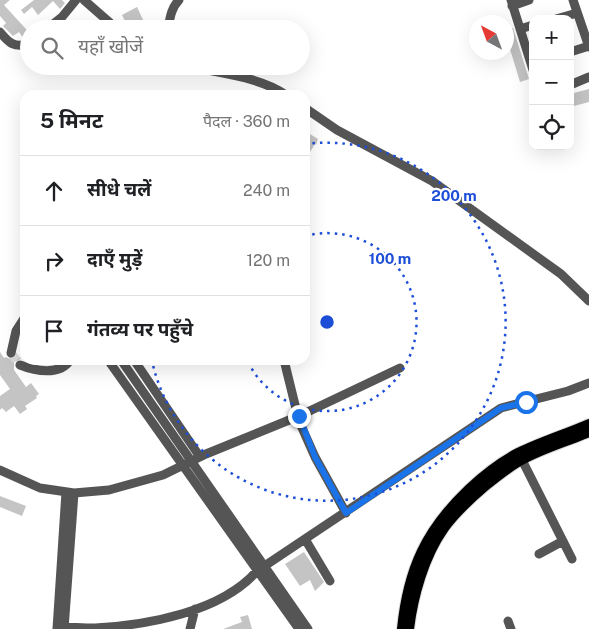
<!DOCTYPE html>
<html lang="hi">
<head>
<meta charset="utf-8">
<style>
  :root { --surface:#fff; --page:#f6f6f6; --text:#202124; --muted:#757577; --line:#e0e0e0 }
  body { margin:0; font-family:"Public Sans","Noto Sans Devanagari",sans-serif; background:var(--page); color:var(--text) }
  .controls { position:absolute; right:15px; top:15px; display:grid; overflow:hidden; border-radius:10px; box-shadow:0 5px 20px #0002 }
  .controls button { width:45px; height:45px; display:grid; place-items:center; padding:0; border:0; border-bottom:1px solid var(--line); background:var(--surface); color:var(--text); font:25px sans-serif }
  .compass { position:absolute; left:469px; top:15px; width:45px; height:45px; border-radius:50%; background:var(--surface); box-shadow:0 5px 20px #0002; rotate:319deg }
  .stop { position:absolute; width:15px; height:15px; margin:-11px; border:4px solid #1a73e8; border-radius:50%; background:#fff }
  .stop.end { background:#1a73e8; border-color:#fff; box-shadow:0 1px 5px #0008 }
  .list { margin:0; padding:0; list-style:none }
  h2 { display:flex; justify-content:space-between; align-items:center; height:65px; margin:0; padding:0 20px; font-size:21px }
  h2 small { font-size:16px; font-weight:400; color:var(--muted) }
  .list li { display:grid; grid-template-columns:32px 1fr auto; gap:15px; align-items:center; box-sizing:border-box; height:70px; padding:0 20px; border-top:1px solid var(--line) }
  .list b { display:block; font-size:19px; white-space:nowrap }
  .list em { font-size:16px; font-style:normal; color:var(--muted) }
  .icon { flex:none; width:28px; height:28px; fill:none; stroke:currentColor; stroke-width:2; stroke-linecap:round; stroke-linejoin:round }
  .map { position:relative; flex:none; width:589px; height:629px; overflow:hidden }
  .search { position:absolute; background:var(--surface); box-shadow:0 5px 20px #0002; left:20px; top:20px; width:290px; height:55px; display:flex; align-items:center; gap:12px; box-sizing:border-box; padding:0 18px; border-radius:28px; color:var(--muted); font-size:19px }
  .panel { position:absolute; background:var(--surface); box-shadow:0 5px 20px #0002; left:20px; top:90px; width:290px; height:275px; border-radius:15px }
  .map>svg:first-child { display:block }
  .building { fill:#c4c4c4 }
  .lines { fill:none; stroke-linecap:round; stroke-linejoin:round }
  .minor-tunnel { stroke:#d9d9d9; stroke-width:9; stroke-dasharray:9 4.5; stroke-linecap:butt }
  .major-casing { stroke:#dbdbdb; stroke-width:12 }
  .minor { stroke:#555; stroke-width:9 }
  .major { stroke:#000; stroke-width:10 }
  .route { stroke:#1a73e8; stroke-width:6 }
  .ring { fill:none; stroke:#1d4ed8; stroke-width:2.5; stroke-dasharray:2.5 5 }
  .centre { fill:#1d4ed8; stroke:#fff; stroke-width:2.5 }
  .ring-label { font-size:15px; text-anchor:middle; font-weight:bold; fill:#1d4ed8; stroke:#fff; stroke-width:4.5; stroke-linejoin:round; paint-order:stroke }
</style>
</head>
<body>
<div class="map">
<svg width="589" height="629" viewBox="0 0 589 629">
  <rect width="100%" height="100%" fill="#fff"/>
  <path class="building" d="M0,0H10L4,5L25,28L29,33V38L24,39L19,32L13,36L3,26L6,23L0,16Z
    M34,0H62L65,3L60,9L53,1L38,15L32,7L24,14L21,10Z
    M137,7L145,24L134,29H127L125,24L126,23L122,15Z
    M513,28L529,79L520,82L506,36V30Z
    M589,89V102L570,107V94Z
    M305,131L318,139L316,145L315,144L305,160Z
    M0,352L4,358L6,357L10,359L15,358L17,354L21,359L14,362V370L26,387L31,383L39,394L36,396L37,398L25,406L27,409L20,414L14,406L6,412L2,408L0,410V396L10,389L0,375Z
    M0,496L26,506L22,516L0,507Z
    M304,552L324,582L315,591L310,580L300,586L285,564Z
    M248,615L252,629H223L242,622L240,617Z"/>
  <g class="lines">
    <path class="minor-tunnel" d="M11,353L20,365"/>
    <defs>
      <path id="major" d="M402,629C408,569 426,530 469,489C484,475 501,462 518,453C541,442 566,434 589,424
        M409,629C413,596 424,556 444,528C455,513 470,499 484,487C495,478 506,469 518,462C540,449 566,442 589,432"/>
    </defs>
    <use href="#major" class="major-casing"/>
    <path class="minor" d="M84,0L117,29
      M511,0L533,70
      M573,0L589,47
      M512,6L529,0
      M556,19L577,13
      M47,29L62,17L76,0
      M168,29C170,18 171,8 179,0
      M520,29L533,25
      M0,32C9,43 14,48 29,44
      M570,52L589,46
      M188,66C220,74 258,76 286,95
      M570,85L589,77
      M305,108L337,130L432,181L561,274L589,301
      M11,353L16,331L25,317
      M108,360L299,629
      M121,360L308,629
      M134,360L200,457
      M284,360L299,421L315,457L346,513
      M20,365C35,371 60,376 70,360
      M522,460L572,559
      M0,470L40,488L74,493L109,490L163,475L206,454L299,416L400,368
      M305,539L330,581
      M539,554L563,541
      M508,621L511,629
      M57,627C70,627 82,628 95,628C148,625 221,612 257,571L501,408L568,391L589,383
      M57,629L66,492
      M64,629L74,493
      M190,629L195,609"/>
    <use href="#major" class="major"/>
  </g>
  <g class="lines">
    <path class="route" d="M299,416L315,457L346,513L501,408L526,402"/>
  </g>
  <g class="ring">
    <path d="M305 236A89 89 0 1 1 247 360"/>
    <path d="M305 144A179 179 0 1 1 152 361"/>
  </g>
  <circle cx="327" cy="322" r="8" class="centre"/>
  <g class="ring-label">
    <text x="454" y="201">200 m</text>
    <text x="390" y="264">100 m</text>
  </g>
</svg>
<div class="controls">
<button>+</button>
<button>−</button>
<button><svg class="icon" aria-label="locate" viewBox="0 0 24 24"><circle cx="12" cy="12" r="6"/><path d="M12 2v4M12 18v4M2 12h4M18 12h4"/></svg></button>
</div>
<svg class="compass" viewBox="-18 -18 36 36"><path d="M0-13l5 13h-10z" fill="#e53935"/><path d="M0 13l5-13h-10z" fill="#757577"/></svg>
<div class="stop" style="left:526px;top:402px"></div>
<div class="stop end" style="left:299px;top:416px"></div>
<div class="search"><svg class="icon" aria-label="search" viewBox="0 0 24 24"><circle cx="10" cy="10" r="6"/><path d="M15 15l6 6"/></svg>यहाँ खोजें</div>
<section class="panel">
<h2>5 मिनट<small>पैदल · 360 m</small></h2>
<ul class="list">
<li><svg class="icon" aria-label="ahead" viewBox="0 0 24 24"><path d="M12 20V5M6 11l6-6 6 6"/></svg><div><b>सीधे चलें</b></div><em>240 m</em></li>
<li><svg class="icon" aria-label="right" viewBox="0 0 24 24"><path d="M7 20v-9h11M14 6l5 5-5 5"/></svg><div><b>दाएँ मुड़ें</b></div><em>120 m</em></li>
<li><svg class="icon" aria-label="arrive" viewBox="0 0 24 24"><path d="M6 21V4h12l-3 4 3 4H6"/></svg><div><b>गंतव्य पर पहुँचे</b></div></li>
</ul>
</section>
</div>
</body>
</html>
